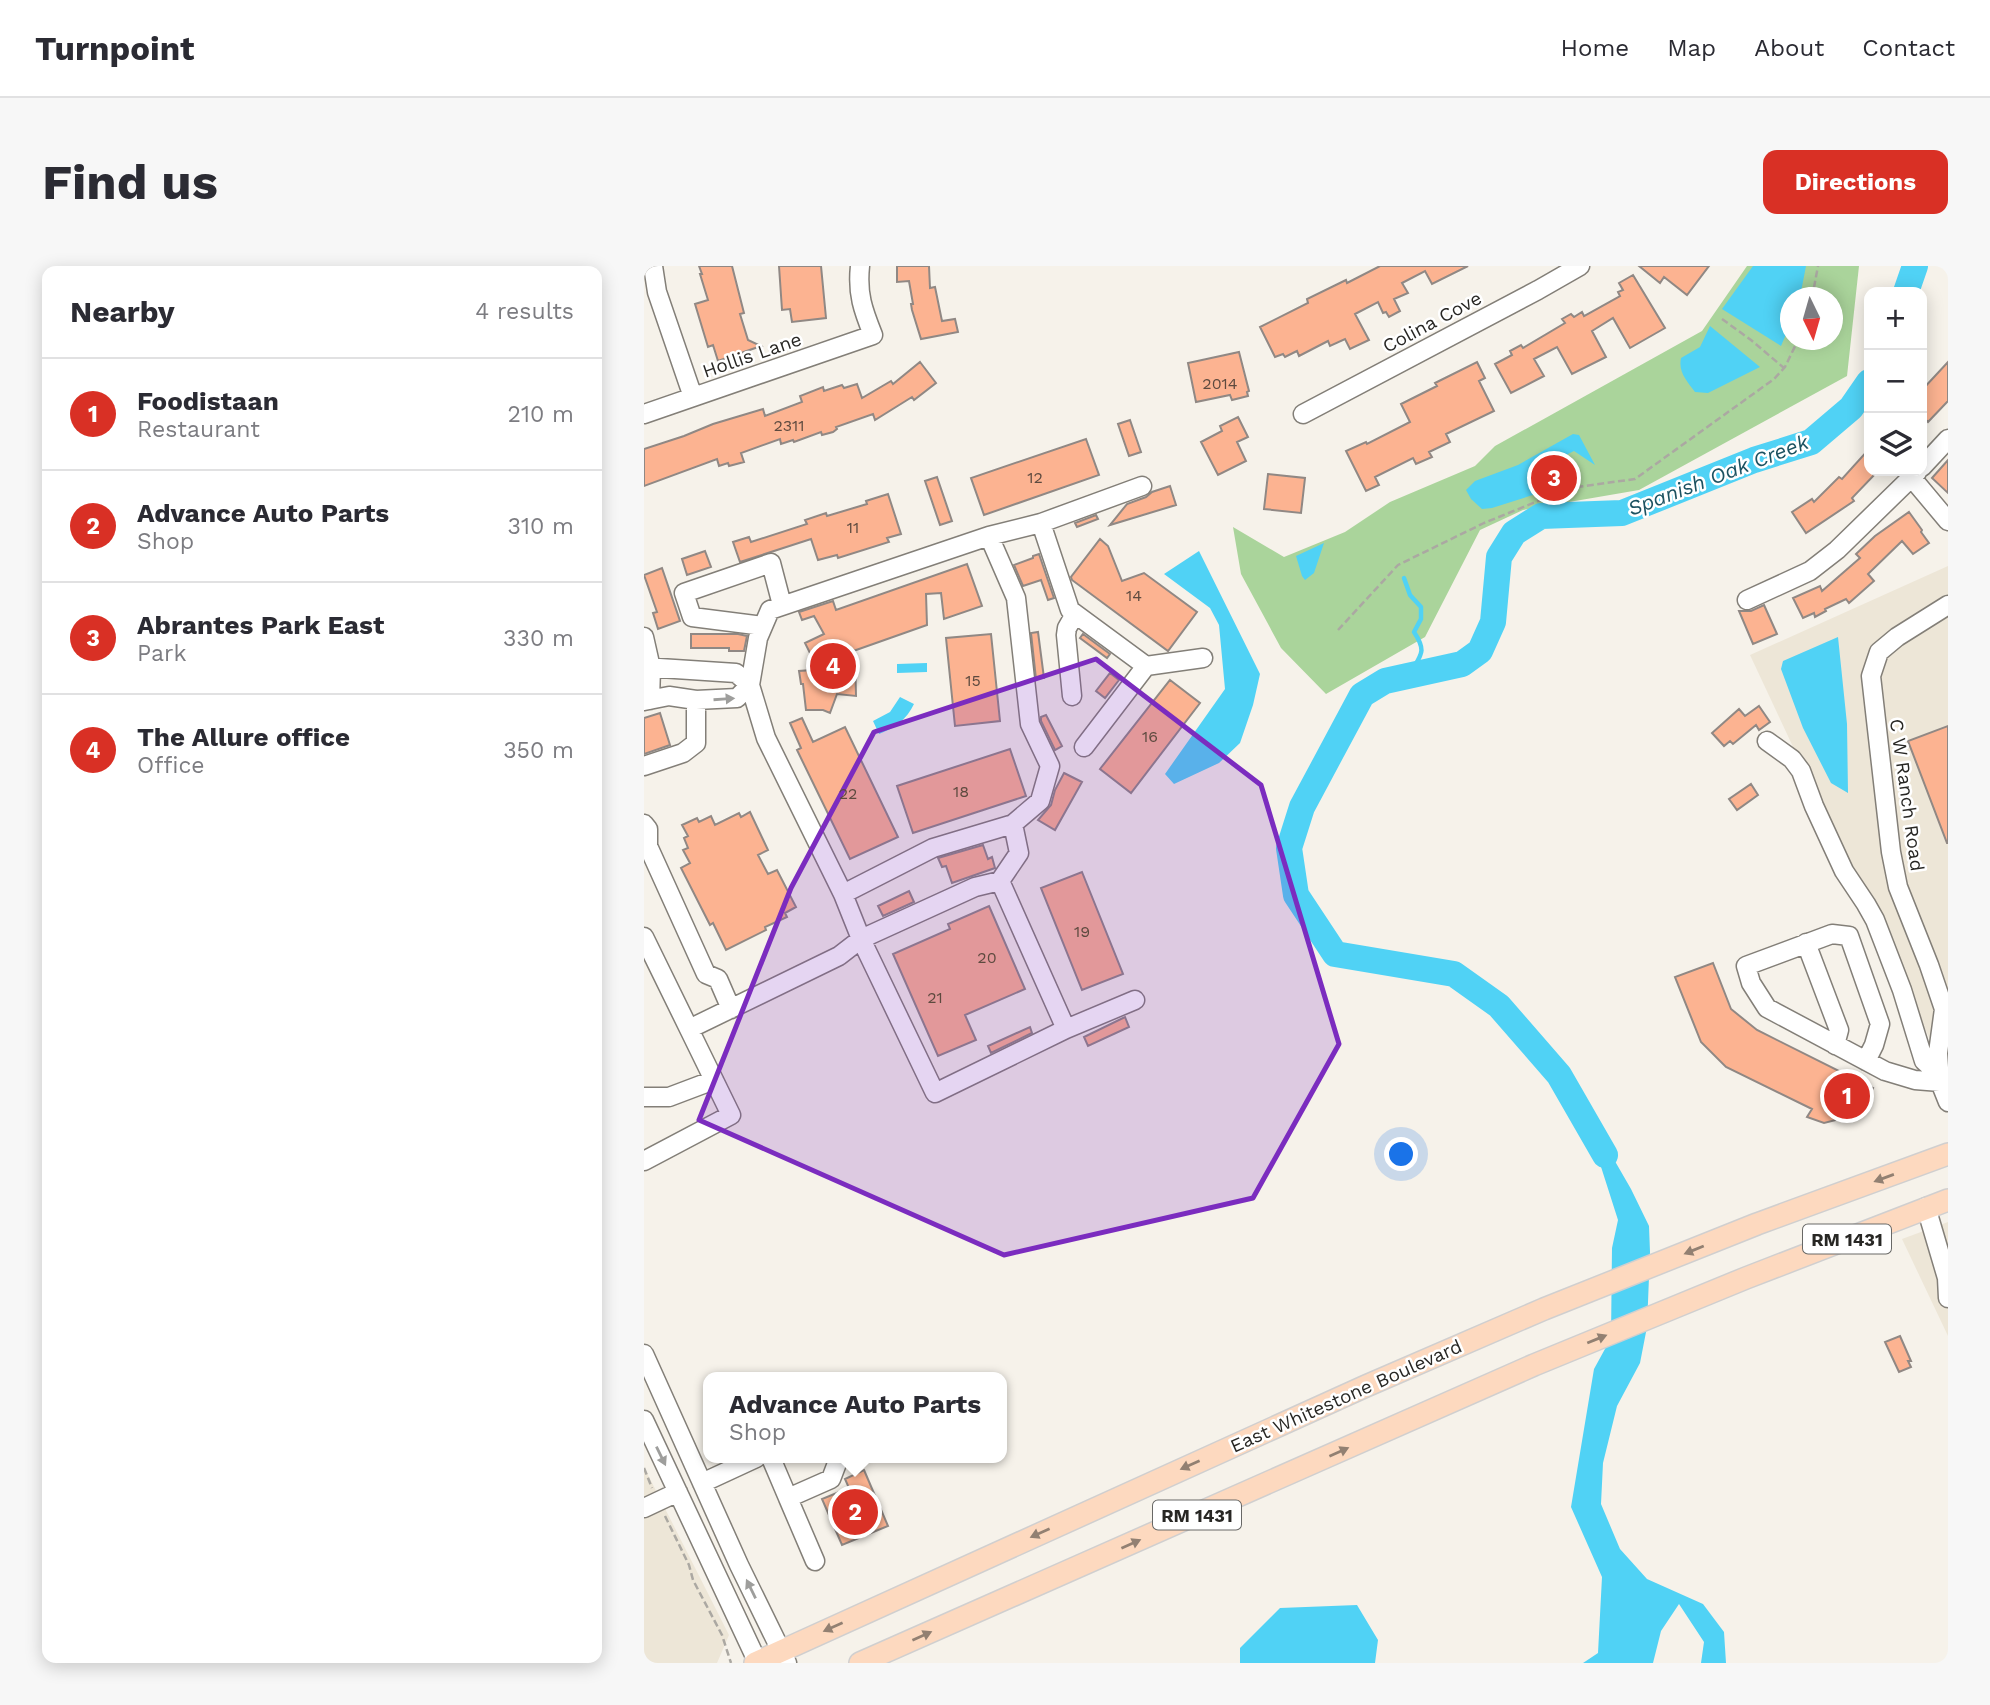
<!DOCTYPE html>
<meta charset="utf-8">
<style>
:root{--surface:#fff;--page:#f7f7f7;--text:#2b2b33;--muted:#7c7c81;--line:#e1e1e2;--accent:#d93025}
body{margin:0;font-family:"Work Sans",sans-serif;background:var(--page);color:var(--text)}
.controls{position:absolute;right:21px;top:21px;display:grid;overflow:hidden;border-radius:14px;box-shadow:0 4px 18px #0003}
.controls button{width:63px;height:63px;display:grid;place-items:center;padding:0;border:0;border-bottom:2px solid var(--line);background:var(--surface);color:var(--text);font:35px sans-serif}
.compass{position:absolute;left:1136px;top:21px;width:63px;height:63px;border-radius:50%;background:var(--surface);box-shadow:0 4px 18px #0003;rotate:175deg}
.you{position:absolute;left:758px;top:889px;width:24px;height:24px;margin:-18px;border:5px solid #fff;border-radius:50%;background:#1a73e8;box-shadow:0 0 0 10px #1a73e833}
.badge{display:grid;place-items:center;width:46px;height:46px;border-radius:50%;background:var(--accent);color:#fff;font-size:23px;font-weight:700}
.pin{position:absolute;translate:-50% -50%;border:4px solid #fff;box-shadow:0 2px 7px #0006}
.popup{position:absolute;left:59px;top:1106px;width:304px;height:91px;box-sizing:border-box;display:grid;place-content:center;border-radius:14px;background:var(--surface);filter:drop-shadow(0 2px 5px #0005);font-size:23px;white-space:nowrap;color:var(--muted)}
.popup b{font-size:26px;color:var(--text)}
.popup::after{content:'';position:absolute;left:50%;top:100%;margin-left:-14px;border:14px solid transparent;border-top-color:var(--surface)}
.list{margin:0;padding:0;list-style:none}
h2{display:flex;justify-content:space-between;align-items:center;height:91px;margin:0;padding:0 28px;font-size:30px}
h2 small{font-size:23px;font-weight:400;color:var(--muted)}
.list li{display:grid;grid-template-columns:46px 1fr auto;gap:21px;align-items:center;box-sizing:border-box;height:112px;padding:0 28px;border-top:2px solid var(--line)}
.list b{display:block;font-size:26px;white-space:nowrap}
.list p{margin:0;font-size:23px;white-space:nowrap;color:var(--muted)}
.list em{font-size:23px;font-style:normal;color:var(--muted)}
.icon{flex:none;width:38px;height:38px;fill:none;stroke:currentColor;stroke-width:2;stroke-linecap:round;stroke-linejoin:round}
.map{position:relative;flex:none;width:1304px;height:1397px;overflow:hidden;border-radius:14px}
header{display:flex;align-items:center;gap:42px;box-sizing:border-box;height:98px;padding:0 35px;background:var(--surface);border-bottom:2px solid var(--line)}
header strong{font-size:33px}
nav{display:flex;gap:38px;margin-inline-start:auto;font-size:24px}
.intro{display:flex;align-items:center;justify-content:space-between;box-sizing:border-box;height:168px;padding:0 42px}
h1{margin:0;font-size:49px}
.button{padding:18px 32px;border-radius:14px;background:var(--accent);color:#fff;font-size:24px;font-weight:700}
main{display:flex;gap:42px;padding:0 42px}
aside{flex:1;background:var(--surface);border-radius:14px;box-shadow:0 4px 18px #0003}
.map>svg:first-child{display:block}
.built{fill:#ede6d7}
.green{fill:#aad49b;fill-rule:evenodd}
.water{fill:#50d2f5}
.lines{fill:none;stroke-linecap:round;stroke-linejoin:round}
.stream{stroke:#50d2f5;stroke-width:4.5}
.river{stroke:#50d2f5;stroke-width:26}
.building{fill:#fcb391;stroke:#908884;stroke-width:2}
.minor-casing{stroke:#837f78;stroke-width:21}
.major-casing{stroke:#d0cfcf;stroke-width:24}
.path{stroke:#aba8a2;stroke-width:2.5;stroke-dasharray:7 3.5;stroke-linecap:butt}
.minor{stroke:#fff;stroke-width:18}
.major{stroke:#fdd9bf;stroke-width:21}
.oneway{fill:#9e9e9c}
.oneway2{fill:#928072}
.marked{fill:#7b2cbf;fill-opacity:0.2;stroke:#7b2cbf;stroke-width:5;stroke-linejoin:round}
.labels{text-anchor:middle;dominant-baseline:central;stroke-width:5;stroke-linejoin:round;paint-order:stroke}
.number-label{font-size:16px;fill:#5d4a3f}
.shield{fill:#fff;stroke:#686866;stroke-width:2}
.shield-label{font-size:18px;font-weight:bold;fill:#282724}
.street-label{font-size:19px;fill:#282724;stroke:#fff}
.water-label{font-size:21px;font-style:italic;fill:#1c5261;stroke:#fff}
</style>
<header>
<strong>Turnpoint</strong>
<nav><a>Home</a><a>Map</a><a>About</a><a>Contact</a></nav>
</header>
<div class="intro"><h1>Find us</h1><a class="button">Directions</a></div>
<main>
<aside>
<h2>Nearby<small>4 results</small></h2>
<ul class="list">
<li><span class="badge">1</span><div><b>Foodistaan</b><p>Restaurant</p></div><em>210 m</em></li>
<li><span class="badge">2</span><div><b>Advance Auto Parts</b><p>Shop</p></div><em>310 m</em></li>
<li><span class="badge">3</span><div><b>Abrantes Park East</b><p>Park</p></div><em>330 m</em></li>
<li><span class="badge">4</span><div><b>The Allure office</b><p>Office</p></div><em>350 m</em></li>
</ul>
</aside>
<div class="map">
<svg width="1304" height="1397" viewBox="0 0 1304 1397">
<rect width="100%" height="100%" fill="#f6f2ea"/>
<path class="built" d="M1304 300V812L1106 389Z
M1304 956V1070L1258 973Z
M0 1201 85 1369 73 1397H0Z"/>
<path class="green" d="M1103 0H1215L1203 110 995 224 879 244 836 264 781 371 682 428 637 382 597 308 589 261 640 291 701 266 746 236 831 200 851 180 1058 65ZM1146 32H1188V74H1146Z"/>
<path class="water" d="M1109 0H1162L1156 31 1146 32V59L1137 80 1078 43Z
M1066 60 1116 101 1064 127 1051 126C1043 115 1034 106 1037 92L1056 81Z
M929 168 935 169 951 199 930 185 924 188 895 227 848 242 838 243 827 233 822 224 831 215 874 199Z
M680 277 670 307 661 314 658 310 652 290Z
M555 285 616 408 609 439 596 477 575 497 530 518 521 508 581 423 575 359 566 342 520 308Z
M1194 371 1203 458 1204 527 1187 517 1159 462 1137 403 1139 395Z
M283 397V406L253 407V398Z
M256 431 270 438C263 453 251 462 235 468L229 455 246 446Z
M943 857 957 871 987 923 1005 960 1006 986 1003 1061 996 1097 973 1140 959 1197 957 1238 976 1283 1003 1313 1059 1338 1080 1366 1082 1397H1057L1060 1376 1035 1338 1017 1365 1009 1397H939L954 1387 958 1311 927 1241 950 1103 967 1072 968 982 974 954Z
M713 1339 734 1374 731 1397H596V1382L636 1342Z"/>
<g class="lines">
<path class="stream" d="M760 312 766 329 777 341V353L770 366C784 387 776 389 765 410"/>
<path class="river" d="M1262 26 1271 0
M961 889 915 809 855 740 810 708 691 688 652 629 645 582 658 541 718 429 741 415 818 398 836 385 849 356 855 291 870 267 897 250 978 247 1110 194 1167 176 1207 142 1225 116"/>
</g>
<path class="building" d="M55 0H88L100 47 96 48 104 74 117 80 74 95 69 79 64 81 51 38 64 34 56 8H58Z
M135 0H177L182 52 148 56 146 43 138 44Z
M253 0H285L286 22 291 21 298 55 311 53 314 66 277 73 268 44 267 38H269L265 15 253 16Z
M736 0H824L788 18 781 5 758 17 764 27 750 33 756 45 745 51 742 46 739 47 734 36 711 48 725 74 706 83 701 73 686 80 684 75 655 90 653 85 641 91 639 88 631 91 616 61 664 37 663 33 702 14 703 17Z
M995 0H1065L1043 29 1020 11 1016 17Z
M989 9 1021 62 986 82 969 52 948 65 962 91 928 108 913 81 890 93 900 110 867 127 851 98 868 89 866 85 877 79 879 82 921 57 918 53 927 48 930 51 938 46 940 50 976 30 974 26 979 24 975 17Z
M595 86 605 125 603 126 604 130 588 134 586 129 552 136 544 97Z
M276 96 292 117 270 134 268 131 231 154 229 148 192 161 193 163 189 166 178 169 177 166 150 176 149 174 137 178 136 173 97 187 100 196 85 200 84 197 75 200 73 193 0 220V183L40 170 69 158 119 143 121 150 158 136 156 130 179 121 180 125 198 119 200 122 213 118 218 132 247 115 249 118Z
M833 96 841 112 835 115 850 145 802 168 806 176 785 186 788 191 772 198 769 192 731 211 735 219 722 225 702 185 722 176 723 178 766 156 757 138 793 120 791 117Z
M1304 96V135L1284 156 1278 150V124Z
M594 151 604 171 593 176 602 195 574 209 557 176 578 165 576 160Z
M486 154 497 186 485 190 474 158Z
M442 173 455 209 340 249 327 212Z
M1225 183V205H1234L1208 232 1210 235 1162 267 1148 246 1168 233 1170 236 1195 211 1198 213Z
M1304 194V227L1288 212Z
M624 208 661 212 657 247 620 243Z
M293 211 308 255 296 259 281 215Z
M526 220 532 239 466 259 483 238 502 231 508 226Z
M244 228 257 268 243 272 245 276 194 292 193 289 174 294 167 273 96 296 89 276 105 271 107 276 163 258 161 254 182 247 183 250 223 238 222 235Z
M1265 246 1278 264 1277 266 1285 277 1269 288 1258 275 1224 308 1230 315 1205 337 1202 333 1181 343 1182 345 1171 351 1170 347 1159 352 1149 332 1176 320 1178 325 1216 292 1212 288 1231 270Z
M452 249 454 253 433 261 431 257Z
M456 273 464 280 478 315 500 307 553 346 524 385 428 314 427 311Z
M61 285 67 301 43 309 38 293Z
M395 288 410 332 404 334 397 314 379 320 370 299 389 292V290Z
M323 298 338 340 300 353 297 327 282 328 283 359 198 389H211L212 430 193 428 186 447 179 444H162L159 418H157L155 405 168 404 166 387 161 377 180 368 170 350 158 354 155 346 189 335 192 344Z
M18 302 36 355 14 363 9 347 13 346 0 309Z
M1120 339 1133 368 1109 378 1095 345H1107Z
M394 366 400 412 392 413 387 367Z
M47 368H94L103 370 100 385H85V382H47Z
M347 368 356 455 311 460 302 372Z
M439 368 466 388 463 392 436 372Z
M466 407 475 414 461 432 452 425Z
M526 414 556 437 487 527 456 503Z
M1115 440 1126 456 1115 464 1112 459 1089 478 1086 475 1080 480 1068 467 1095 443 1101 450Z
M16 447 26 479 0 488V452Z
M402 449 418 480 411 484 397 455V451Z
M158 452 169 476 201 461 254 571 206 593 153 484 157 482 146 457Z
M1304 460V577H1303L1264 475Z
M366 483 382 530 269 567 253 520Z
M420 507 438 516 411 564 394 554 407 539 411 524Z
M1107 518 1114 529 1093 544 1085 533Z
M106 546 124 584 114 589 124 608 133 604 152 641 141 647 143 651 121 661 122 664 82 684 69 657 66 659 37 602 46 597 39 584 44 582 40 572 44 570 38 559 53 552 55 556 67 550 71 559 95 547 97 551Z
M339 579 344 593 348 591 351 602 308 617 302 600 298 601 294 592Z
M438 606 479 708 438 724 397 622Z
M265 625 270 636 239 650 234 640Z
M345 640 381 723 321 749 332 774 294 790 249 688 306 663 304 658Z
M1069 697 1087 743 1113 764 1229 822 1216 848 1180 857 1163 851 1168 843 1082 801 1057 776 1031 711Z
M481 751 485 761 444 780 440 771Z
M386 761 388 767 347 787 344 780Z
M1256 1070 1267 1095H1264L1267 1101 1255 1106 1241 1076Z
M220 1204 244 1260 198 1279 178 1233 205 1222 201 1213Z"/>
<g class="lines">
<g class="minor-casing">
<path id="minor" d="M9 0 13 26 49 131
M0 148 229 69C219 44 213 28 216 0
M659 148 894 24 936 0
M1278 201 1304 173
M1268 212 1304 255
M397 257 426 344 502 400 440 481
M1103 334 1166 305 1193 284 1274 205
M1304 339 1253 371 1235 386 1227 410 1247 586 1254 621 1285 699 1300 743 1294 787 1296 816 1304 836
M119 360 48 351 40 327 127 297 138 339
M0 371 7 402 6 434
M502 400 559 392
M0 401 92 407 106 419 93 432 52 434 25 430 0 435
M428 430 422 369 423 362 431 348
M1123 475 1148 493 1157 505 1170 540 1200 605 1222 638 1231 654 1258 724 1280 795 1295 809
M0 500 39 487 52 477V434
M0 558 4 563V580L62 708 74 713 87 743
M356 615 422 763
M199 628 289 582 369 558 396 535 406 500 386 458 372 332 345 270
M0 671 45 763 195 690 217 673 331 621 356 615 375 587 369 558
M1162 677 1195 764 1191 779
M491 734 422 763 291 827 217 673 199 628 122 472 106 419 114 372 126 344 345 270 397 257 498 220
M1222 795 1230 779 1236 758 1205 670 1188 668 1102 700 1107 717 1123 742 1241 805 1271 814 1296 816
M0 831H25L70 814
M0 895 87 849 45 763
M1282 941 1303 1012 1304 1032
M0 1088 95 1299 143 1397
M0 1154 114 1397
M127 1192 144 1232 187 1213 195 1192
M58 1217 112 1192
M144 1232 171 1295
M0 1242 34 1226"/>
</g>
<g class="major-casing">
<path id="major" d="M111 1397 722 1120 900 1043 1113 958 1304 888
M216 1397 890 1099 1102 1012 1304 934"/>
</g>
<path class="path" d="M1168 32 1174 0
M1078 53 1107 74 1140 102
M694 364 754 299 840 257 926 222 991 213 1130 113 1141 101 1154 74
M0 1202 8 1222
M21 1250 45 1299 49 1314 78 1369 87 1397"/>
<use href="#minor" class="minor"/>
<use href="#major" class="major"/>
</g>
<defs><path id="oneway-solid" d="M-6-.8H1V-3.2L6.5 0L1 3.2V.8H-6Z" transform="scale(1.75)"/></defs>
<g class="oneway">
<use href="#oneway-solid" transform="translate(80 433) rotate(-4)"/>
<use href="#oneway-solid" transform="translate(17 1190) rotate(64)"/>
<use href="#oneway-solid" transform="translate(107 1323) rotate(-116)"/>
</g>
<g class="oneway2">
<use href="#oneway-solid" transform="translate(1240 912) rotate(160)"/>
<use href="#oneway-solid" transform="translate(1050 984) rotate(158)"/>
<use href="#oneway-solid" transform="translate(953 1073) rotate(-22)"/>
<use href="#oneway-solid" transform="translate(695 1186) rotate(-24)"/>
<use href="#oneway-solid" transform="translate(546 1199) rotate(156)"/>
<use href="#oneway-solid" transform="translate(396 1267) rotate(156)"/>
<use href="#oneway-solid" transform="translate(487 1278) rotate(-24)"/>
<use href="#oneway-solid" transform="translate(189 1361) rotate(156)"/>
<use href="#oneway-solid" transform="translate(278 1370) rotate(-24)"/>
</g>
<path class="marked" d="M452 393 617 519 695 778 609 932 360 989 55 854 147 622 230 466Z"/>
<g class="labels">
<g class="number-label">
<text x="576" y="117">2014</text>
<text x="145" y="159">2311</text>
<text x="391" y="211">12</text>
<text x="209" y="261">11</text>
<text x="490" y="329">14</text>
<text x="329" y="414">15</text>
<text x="506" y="470">16</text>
<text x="317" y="525">18</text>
<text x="204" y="527">22</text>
<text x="438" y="665">19</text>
<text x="343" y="691">20</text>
<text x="291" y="731">21</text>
</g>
<g class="shield">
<rect x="1159" y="958.5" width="88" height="29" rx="5"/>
<rect x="509" y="1234.5" width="88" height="29" rx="5"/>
</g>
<g class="shield-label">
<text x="1203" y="973">RM 1431</text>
<text x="553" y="1249">RM 1431</text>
</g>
<g class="street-label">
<text transform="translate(788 56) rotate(-28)">Colina Cove</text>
<text transform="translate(108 89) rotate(-19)">Hollis Lane</text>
<text transform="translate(1263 529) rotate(82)">C W Ranch Road</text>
<text transform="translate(702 1130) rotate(-24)">East Whitestone Boulevard</text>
</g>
<g class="water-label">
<text transform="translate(1074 209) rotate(-21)">Spanish Oak Creek</text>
</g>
</g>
</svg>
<div class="controls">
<button>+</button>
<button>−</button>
<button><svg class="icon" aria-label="layers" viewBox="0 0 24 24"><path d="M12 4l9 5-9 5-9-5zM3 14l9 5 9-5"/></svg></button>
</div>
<svg class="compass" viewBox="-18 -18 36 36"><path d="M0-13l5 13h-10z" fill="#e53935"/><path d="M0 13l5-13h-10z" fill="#7c7c81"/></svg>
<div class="you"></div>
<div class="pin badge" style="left:1203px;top:830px">1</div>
<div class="pin badge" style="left:211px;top:1246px">2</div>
<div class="popup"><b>Advance Auto Parts</b>Shop</div>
<div class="pin badge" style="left:910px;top:212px">3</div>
<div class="pin badge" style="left:189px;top:400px">4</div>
</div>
</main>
